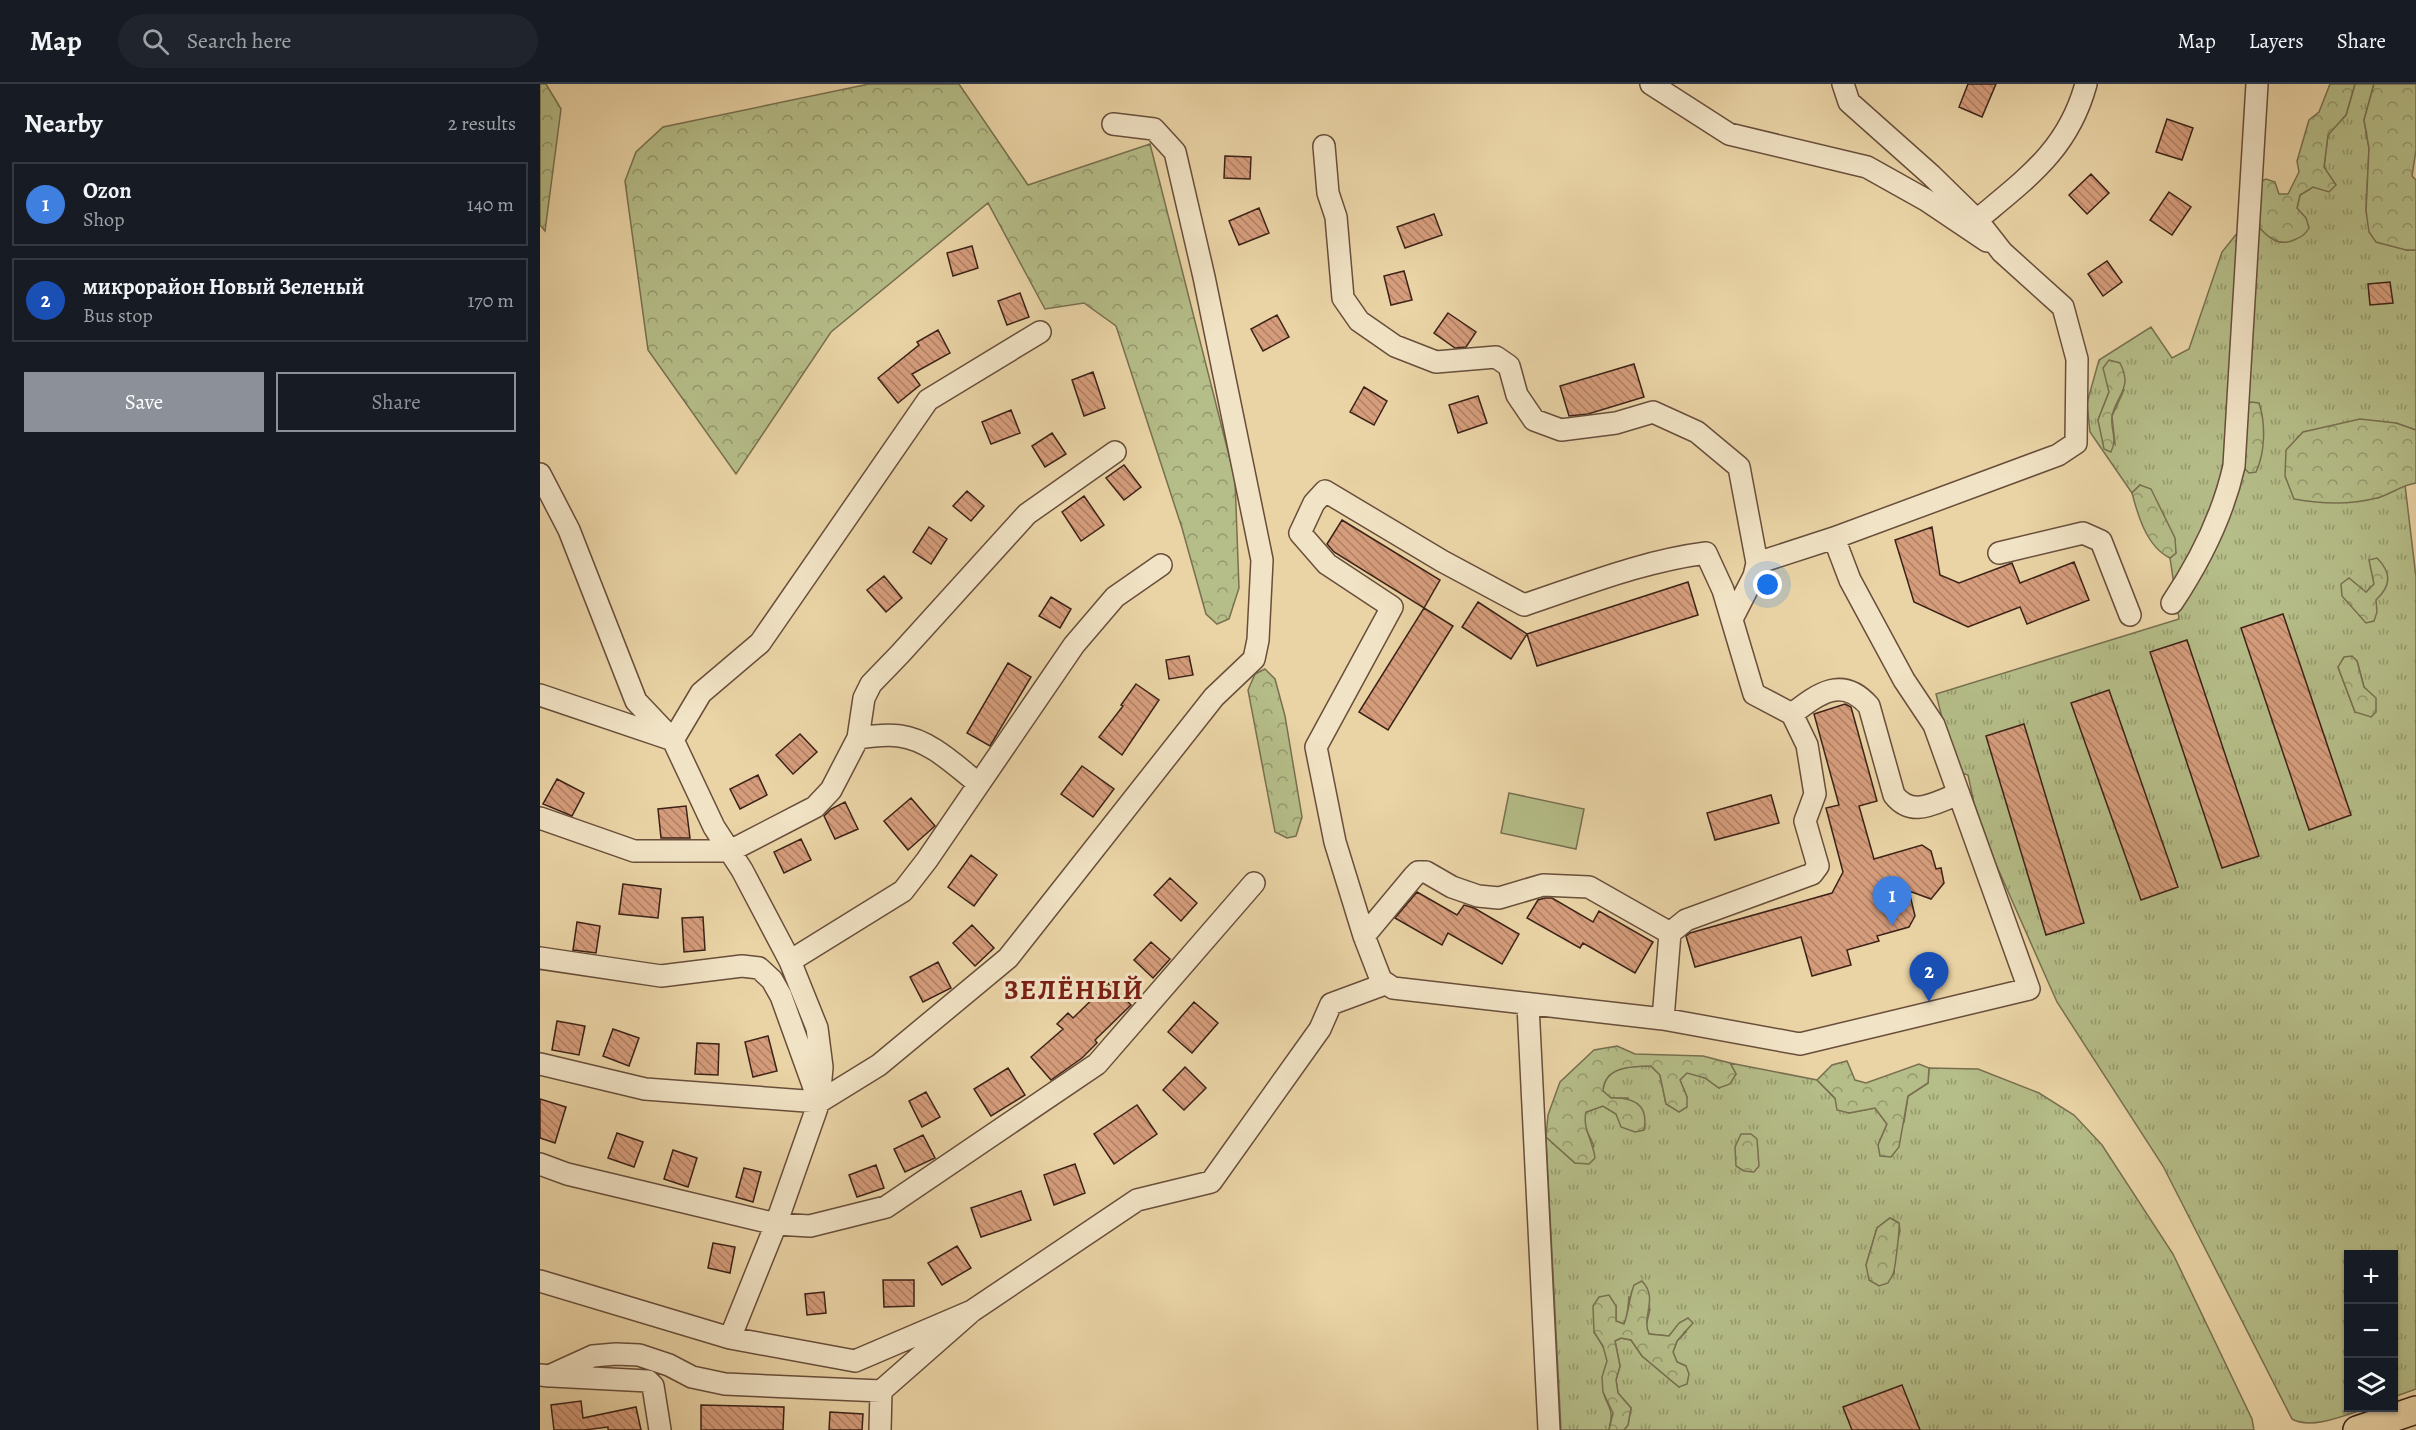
<!DOCTYPE html>
<meta charset="utf-8">
<style>
:root{--surface:#171b24;--page:#20242c;--text:#f1f3f6;--muted:#9ea1a6;--line:#363941;--accent:#8c9099}
body{margin:0;font-family:Alegreya,serif;background:var(--page);color:var(--text)}
.controls{position:absolute;right:18px;bottom:18px;display:grid;overflow:hidden;border-radius:0px;box-shadow:0 2px 4px #0004}
.controls button{width:54px;height:54px;display:grid;place-items:center;padding:0;border:0;border-bottom:2px solid var(--line);background:var(--surface);color:var(--text);font:30px sans-serif}
.you{position:absolute;left:1228px;top:501px;width:21px;height:21px;margin:-15px;border:4px solid #fff;border-radius:50%;background:#1a73e8;box-shadow:0 0 0 9px #1a73e833}
.badge{display:grid;place-items:center;width:39px;height:39px;border-radius:50%;background:var(--accent);color:#fff;font-size:20px;font-weight:700}
.pin{position:absolute;translate:-50% -50px;filter:drop-shadow(0 2px 3px #0008)}
.pin::after{content:'';position:absolute;top:32px;width:21px;height:18px;background:inherit;clip-path:polygon(0 0,100% 0,50% 100%)}
.list{margin:0;padding:0;list-style:none}
h2{display:flex;justify-content:space-between;align-items:center;height:78px;margin:0;padding:0 24px;font-size:26px}
h2 small{font-size:20px;font-weight:400;color:var(--muted)}
.list li{display:grid;grid-template-columns:39px 1fr auto;gap:18px;align-items:center;box-sizing:border-box;height:84px;margin:0 12px 12px;padding:0 12px;border:2px solid var(--line);border-radius:0px}
.list b{display:block;font-size:22px;white-space:nowrap}
.list p{margin:0;font-size:20px;white-space:nowrap;color:var(--muted)}
.list em{font-size:20px;font-style:normal;color:var(--muted)}
.actions{display:flex;gap:12px;padding:18px 24px}
.actions a{flex:1;padding:14px 0;border:2px solid var(--accent);border-radius:0px;text-align:center;font-size:21px;color:var(--accent)}
.actions .main{background:var(--accent);color:#fff}
.icon{flex:none;width:33px;height:33px;fill:none;stroke:currentColor;stroke-width:2;stroke-linecap:round;stroke-linejoin:round}
.map{position:relative;flex:none;width:1876px;height:1346px;overflow:hidden}
header{display:flex;align-items:center;gap:36px;box-sizing:border-box;height:84px;padding:0 30px;background:var(--surface);border-bottom:2px solid var(--line)}
header strong{font-size:28px}
nav{display:flex;gap:33px;margin-inline-start:auto;font-size:21px}
.search{width:420px;height:54px;background:var(--page);display:flex;align-items:center;gap:15px;box-sizing:border-box;padding:0 21px;border-radius:33px;color:var(--muted);font-size:22px}
main{display:flex}
aside{flex:1;background:var(--surface)}
.map>svg:first-child{display:block}
.grass{fill:url(#grass-tufts);stroke:#787050;stroke-width:1.5;fill-rule:evenodd}
.forest{fill:url(#forest-crowns);stroke:#787050;stroke-width:1.5}
.garden{fill:#b5bd88;stroke:#787050;stroke-width:1.5}
.building{fill:url(#building-back-hatch);stroke:#3c2217;stroke-width:1.5}
.lines{fill:none;stroke-linecap:round;stroke-linejoin:round}
.minor-casing{stroke:#684e3b;stroke-width:24}
.major-casing{stroke:#3c2217;stroke-width:30}
.minor{stroke:#f1e3c5;stroke-width:21}
.major{stroke:#ead4a6;stroke-width:27}
.labels{text-anchor:middle;dominant-baseline:central;stroke-width:6;stroke-linejoin:round;paint-order:stroke}
.district-label{font-size:27px;font-weight:bold;letter-spacing:1.5px;fill:#7a1f14;stroke:#f1e3c5}
</style>
<header>
<strong>Map</strong>
<div class="search"><svg class="icon" aria-label="search" viewBox="0 0 24 24"><circle cx="10" cy="10" r="6"/><path d="M15 15l6 6"/></svg>Search here</div>
<nav><a>Map</a><a>Layers</a><a>Share</a></nav>
</header>
<main>
<aside>
<h2>Nearby<small>2 results</small></h2>
<ul class="list">
<li><span class="badge" style="background:#3f7fe0">1</span><div><b>Ozon</b><p>Shop</p></div><em>140 m</em></li>
<li><span class="badge" style="background:#1a4fb4">2</span><div><b>микрорайон Новый Зеленый</b><p>Bus stop</p></div><em>170 m</em></li>
</ul>
<div class="actions"><a class="main">Save</a><a>Share</a></div>
</aside>
<div class="map">
<svg width="1876" height="1346" viewBox="0 0 1876 1346">
<defs>
<pattern id="grass-tufts" width="24" height="20" patternUnits="userSpaceOnUse" patternTransform="scale(1.5)"><rect width="24" height="20" fill="#b5bd88"/><path d="M3 7l-1-3M5 7V3M7 7l1-3M15 17l-1-3M17 17v-4M19 17l1-3" fill="none" stroke="#94996e"/></pattern>
<pattern id="forest-crowns" width="20" height="18" patternUnits="userSpaceOnUse" patternTransform="scale(1.5)"><rect width="20" height="18" fill="#b5bd88"/><path d="M2 6a3 3 0 1 1 6 0M12 15a3 3 0 1 1 6 0" fill="none" stroke="#94996e"/></pattern>
<pattern id="building-back-hatch" width="6" height="6" patternUnits="userSpaceOnUse" patternTransform="scale(1.5)"><rect width="6" height="6" fill="#d69d7c"/><path d="M-1 5l2 2M0 0l6 6M5-1l2 2" fill="none" stroke="#af8065"/></pattern>
</defs>
<rect width="100%" height="100%" fill="#ead4a6"/>
<filter id="stains"><feTurbulence type="fractalNoise" baseFrequency=".00333" numOctaves="4"/><feColorMatrix values="0 0 0 0 .2 0 0 0 0 .09 0 0 0 0 .02 0 0 0 .5 -.17"/></filter>
<radialGradient id="worn" r=".72"><stop offset=".6" stop-color="#630" stop-opacity="0"/><stop offset="1" stop-color="#630" stop-opacity=".3"/></radialGradient>
<path class="grass" d="M1815 0H1834L1824 36 1829 64 1826 127 1866 166H1876V346L1856 339 1838 414 1865 401 1876 493V1305L1854 1313V1170H1808V1324H1827C1806 1331 1771 1346 1752 1335L1623 1082 1517 918 1455 778 1434 719 1428 691 1419 688 1414 680 1396 610 1639 535 1630 474 1636 469 1600 401 1592 409 1550 348 1547 319 1559 276 1611 243 1632 274 1649 265 1682 168 1710 133 1757 124 1760 111 1773 103 1784 83 1788 50 1806 31ZM1584 306 1572 332 1575 360 1558 336 1569 308ZM1817 577 1824 603 1815 628 1798 583Z
M1190 979 1277 996 1309 1029 1335 1024 1347 1040 1338 1061 1364 1038 1368 1012 1388 999 1389 984 1438 985 1499 1009 1534 1031 1562 1061 1633 1170 1712 1335 1714 1346H1084L1088 1341 1091 1324 1078 1309 1076 1296 1080 1282 1075 1257 1081 1254 1091 1256 1102 1272 1139 1303 1146 1282 1137 1278 1133 1268 1137 1257 1146 1248 1147 1235 1140 1239 1129 1252 1109 1250 1106 1242 1110 1225 1089 1213 1087 1232 1084 1240 1076 1237V1222L1054 1248C1059 1256 1068 1268 1067 1278 1066 1288 1061 1295 1063 1306 1067 1326 1075 1321 1069 1346H1021L1006 1053 1035 1079 1054 1062 1043 1039 1046 1028 1063 1022 1076 1030 1088 1014H1071L1063 1007C1065 982 1090 982 1111 982L1120 991 1126 1020 1147 1013 1140 996 1147 988 1165 994 1179 1004 1196 990ZM1350 1134 1359 1139 1360 1147 1355 1166 1354 1190 1326 1181 1337 1144Z"/>
<path class="forest" d="M0 0H6L21 25 5 147 0 141Z
M329 0H419L488 101 610 60 695 395 699 504 689 535 677 540 666 530 642 444 576 242 544 219 505 225 448 119 291 248 196 390 108 266 85 97 96 68 123 43Z
M1790 0H1815L1806 31 1788 51 1784 83 1796 101 1789 108 1773 103 1760 111 1757 124 1766 134 1769 144C1765 151 1761 153 1754 156 1734 165 1722 146 1710 133L1717 99 1726 95 1735 98 1739 110H1748L1759 88 1757 77 1769 36 1779 28Z
M1834 0H1876V66L1872 92 1876 96V166H1866L1836 158 1829 148 1826 127 1829 64 1824 36Z
M1569 276 1580 279C1593 304 1577 310 1572 332 1570 345 1578 354 1571 368L1564 365 1558 336 1569 308 1563 284Z
M1711 318 1719 319C1726 340 1725 369 1716 388L1709 389 1702 382 1705 322Z
M1820 335 1856 339 1876 346V399C1862 401 1851 410 1837 414 1810 421 1781 420 1754 415L1745 392 1746 366 1763 348Z
M1600 401 1611 405 1635 454 1636 469 1630 474C1607 463 1598 432 1592 409Z
M1837 474C1852 489 1851 502 1836 516L1837 528 1834 537 1826 539 1802 512 1801 500 1809 494 1826 508 1834 500 1829 476Z
M1812 572 1817 577 1824 603 1836 614V628L1831 633 1815 628 1798 583 1804 573Z
M725 585 735 595 745 632 762 733 756 752 747 754 735 748 708 606 715 590Z
M1077 962 1095 970 1163 972 1190 979 1196 990 1190 1000 1179 1004 1165 994 1147 989 1140 996 1147 1013V1023L1139 1028 1126 1020 1120 991 1111 982C1091 982 1064 983 1063 1007L1071 1014C1093 1013 1109 1020 1104 1046L1095 1048 1081 1043 1076 1030 1063 1022 1046 1028C1042 1044 1053 1057 1055 1074L1049 1080 1035 1079 1006 1053 1008 1031 1020 998 1054 966Z
M1307 977 1315 996 1326 999 1379 980 1389 984 1388 999 1368 1012 1359 1063 1351 1073 1340 1072 1338 1061 1347 1040 1335 1024 1309 1029 1297 1026 1295 1014 1277 996 1292 981Z
M1201 1050H1211L1217 1055 1219 1082 1214 1088 1204 1087 1196 1082 1195 1063Z
M1350 1134 1359 1139C1360 1143 1355 1187 1353 1190 1352 1194 1349 1196 1348 1199L1339 1202 1329 1196 1326 1181 1337 1144Z
M1102 1197C1119 1215 1101 1232 1109 1250L1129 1252 1139 1239 1148 1234 1153 1239 1137 1257 1133 1268 1137 1278 1146 1282 1149 1290 1147 1300 1139 1303 1102 1272 1091 1256 1081 1254 1075 1257 1080 1282 1076 1296 1078 1309 1091 1324 1088 1341 1084 1346H1069L1073 1329 1063 1308 1062 1293 1067 1277 1063 1262 1054 1248 1053 1222 1059 1213 1069 1211 1076 1222V1237L1084 1240C1089 1227 1089 1214 1094 1201Z"/>
<path class="garden" d="M969 709 1044 725 1036 765 961 749Z"/>
<path class="building" d="M1428 0H1456L1442 33 1419 23Z
M1627 35 1653 44 1642 76 1616 68Z
M685 72 711 73 710 95 684 94Z
M1551 90 1569 109 1547 130 1529 111Z
M1629 108 1651 123 1632 151 1610 136Z
M719 124 729 149 699 161 689 137Z
M894 130 902 151 865 164 857 143Z
M432 162 438 184 413 192 407 169Z
M1567 177 1582 198 1563 212 1548 190Z
M864 187 872 216 851 221 844 192Z
M1850 198 1853 219 1830 221 1828 200Z
M480 209 489 233 467 241 458 217Z
M908 229 936 248 926 263 915 264 894 249Z
M737 231 749 253 723 267 711 245Z
M398 246 410 269 372 290 380 301 358 319 338 294 379 261 377 258Z
M1094 280 1104 313 1048 330 1029 332 1020 302Z
M553 288 565 324 544 332 532 296Z
M824 303 847 317 834 341 810 328Z
M938 312 947 339 918 349 909 321Z
M471 326 480 349 451 360 442 338Z
M512 349 526 370 505 383 492 362Z
M584 381 601 403 584 416 566 394Z
M427 407 444 422 431 437 413 422Z
M544 412 564 441 541 457 522 428Z
M802 436 900 496 884 524 794 468 787 460Z
M389 443 407 455 391 480 373 468Z
M1392 443 1400 491 1419 499 1472 479 1480 499 1534 478 1549 516 1487 540 1480 523 1428 543 1374 518 1355 456Z
M344 492 362 514 346 528 327 506Z
M1148 498 1158 531 997 582 987 550Z
M511 513 531 525 520 544 499 532Z
M938 518 987 550 971 575 922 543Z
M884 524 913 542 848 646 819 628Z
M1743 530 1811 731 1769 746 1701 544Z
M1647 556 1719 772 1682 784 1610 568Z
M649 572 653 591 629 595 626 576Z
M468 579 491 593 450 662 427 649Z
M596 600 619 616 582 671 559 653 583 622 581 621Z
M1569 606 1638 803 1601 816 1531 619Z
M1305 620 1311 623 1337 717 1319 722 1334 775 1382 761 1391 767 1396 785 1401 784 1404 799 1391 815 1369 807 1375 832 1369 843 1337 852 1339 857 1307 866 1311 881 1272 892 1261 853 1155 883 1146 852 1150 849 1292 809 1303 788 1286 724 1299 721 1274 630Z
M1484 640 1544 839 1506 851 1446 652Z
M260 650 277 668 253 690 236 671Z
M542 682 574 705 553 733 521 710Z
M218 691 227 711 200 725 190 705Z
M17 695 44 709 32 732 3 720Z
M1231 711 1239 739 1175 756 1167 729Z
M371 714 395 742 368 766 344 737Z
M305 718 318 745 295 755 284 732 291 725Z
M146 722 150 754H121L118 725Z
M261 755 271 776 244 789 234 768Z
M431 771 457 791 434 822 408 803Z
M630 794 657 819 641 837 614 811Z
M83 800 121 805 118 834 79 830Z
M877 808 917 831 924 821 934 824 979 850 962 880 908 849 902 861 855 834Z
M1005 814H1012L1053 838 1059 827 1113 858 1095 889 1043 859 1040 864 987 834 998 816Z
M163 833 165 866 144 868 142 834Z
M37 838 60 842 56 869 33 866Z
M432 841 454 864 435 882 413 859Z
M611 858 630 875 613 894 594 876Z
M398 878 411 904 383 918 370 893Z
M569 899 591 921 555 956 557 959 542 974 511 996 491 973 523 945 517 940 528 929 533 934Z
M654 918 678 939 652 969 628 948Z
M17 937 45 942 39 971 12 966Z
M73 945 99 954 89 982 63 972Z
M228 952 237 987 213 993 205 958Z
M157 959 179 960 178 991 155 990Z
M645 983 666 1004 644 1026 623 1006Z
M468 984 485 1011 451 1032 434 1005Z
M386 1008 400 1033 382 1043 369 1017Z
M0 1015 26 1023 15 1059 0 1054Z
M597 1021 617 1050 574 1080 554 1050Z
M77 1049 103 1058 94 1083 68 1074Z
M383 1051 395 1074 365 1088 354 1065Z
M133 1066 157 1074 148 1103 124 1095Z
M535 1080 545 1109 514 1121 504 1091Z
M336 1081 344 1104 317 1113 309 1091Z
M204 1084 221 1088 213 1118 196 1113Z
M481 1107 491 1136 441 1153 431 1124Z
M173 1159 195 1163 190 1189 168 1184Z
M417 1162 431 1184 402 1201 388 1179Z
M343 1196H374V1222L344 1223Z
M284 1208 286 1229 267 1231 265 1210Z
M1362 1301 1380 1346H1312L1303 1323Z
M41 1317 43 1334 96 1323 101 1346H68V1343L44 1346H14L11 1321Z
M161 1321 244 1323 243 1346H161Z
M290 1328 323 1330 322 1346H289Z"/>
<g class="lines">
<g class="minor-casing">
<path id="minor" d="M1111 0 1189 50 1327 83 1386 116 1447 157
M1303 0 1309 18 1391 91 1437 136
M784 62 788 109 796 133 803 214 819 237 855 262 896 278 956 273 969 282 977 311 994 336 1021 346 1076 339 1113 328 1157 348 1199 383 1217 479 1214 492 1192 535
M0 390 29 446 96 617 133 656 161 609 220 559 388 316 500 248
M1459 469 1543 449 1561 457 1590 531
M1217 479 1294 454 1518 371 1536 359 1537 275 1523 223 1462 168 1437 136C1487 94 1528 66 1546 0
M1632 519C1660 477 1683 431 1694 382L1717 0
M0 611 133 656 174 743 202 786 250 877 277 944 282 983 279 1018 236 1140 27 1090 0 1080
M1252 630C1278 610 1302 591 1329 622L1354 711C1373 735 1395 718 1419 710
M318 654C331 652 346 650 360 652 390 656 416 682 439 700
M0 734 94 767H190L275 723 291 706 318 654 324 614 331 600 360 570 487 430 575 368
M824 852 874 792 878 788H886L912 803 938 812 959 814 1003 801 1049 803 1130 849
M0 874 121 892 202 882 219 884 232 896 241 912 277 1012
M250 877 363 807 387 776 534 561 575 513 621 481
M988 921 1009 1346
M1123 935 1130 849 1146 836 1272 790 1278 782 1265 737 1275 710 1267 661 1252 630 1214 610 1183 506 1166 469C1103 477 1044 501 984 521L902 477 785 407 774 419 760 449 787 480 852 523 776 663 795 758 824 852 841 896 853 904 1123 935 1260 960 1489 905 1394 641 1364 596 1310 496 1294 454
M0 980 105 1005 279 1018 339 981 468 874 674 613 714 575 718 556 722 476 664 193 635 68 614 45 573 40
M0 1197 190 1254
M432 1227 315 1277 190 1254 236 1140 270 1142 346 1123 557 980 714 799
M0 1291 9 1292 53 1272 76 1270 99 1271 129 1281 152 1293 185 1300 341 1307
M12 1292 108 1297 113 1302 120 1346
M340 1346 341 1307 432 1227 597 1116 671 1098 780 945 791 920 845 900"/>
</g>
<g class="major-casing">
<path id="major" d="M1817 1346 1876 1326"/>
</g>
<use href="#minor" class="minor"/>
<use href="#major" class="major"/>
</g>
<g class="labels">
<g class="district-label">
<text x="534" y="906">ЗЕЛЁНЫЙ</text>
</g>
</g>
<rect width="100%" height="100%" filter="url(#stains)"/>
<rect width="100%" height="100%" fill="url(#worn)"/>
</svg>
<div class="controls">
<button>+</button>
<button>−</button>
<button><svg class="icon" aria-label="layers" viewBox="0 0 24 24"><path d="M12 4l9 5-9 5-9-5zM3 14l9 5 9-5"/></svg></button>
</div>
<div class="you"></div>
<div class="pin badge" style="left:1352px;top:842px;background:#3f7fe0">1</div>
<div class="pin badge" style="left:1389px;top:918px;background:#1a4fb4">2</div>
</div>
</main>
